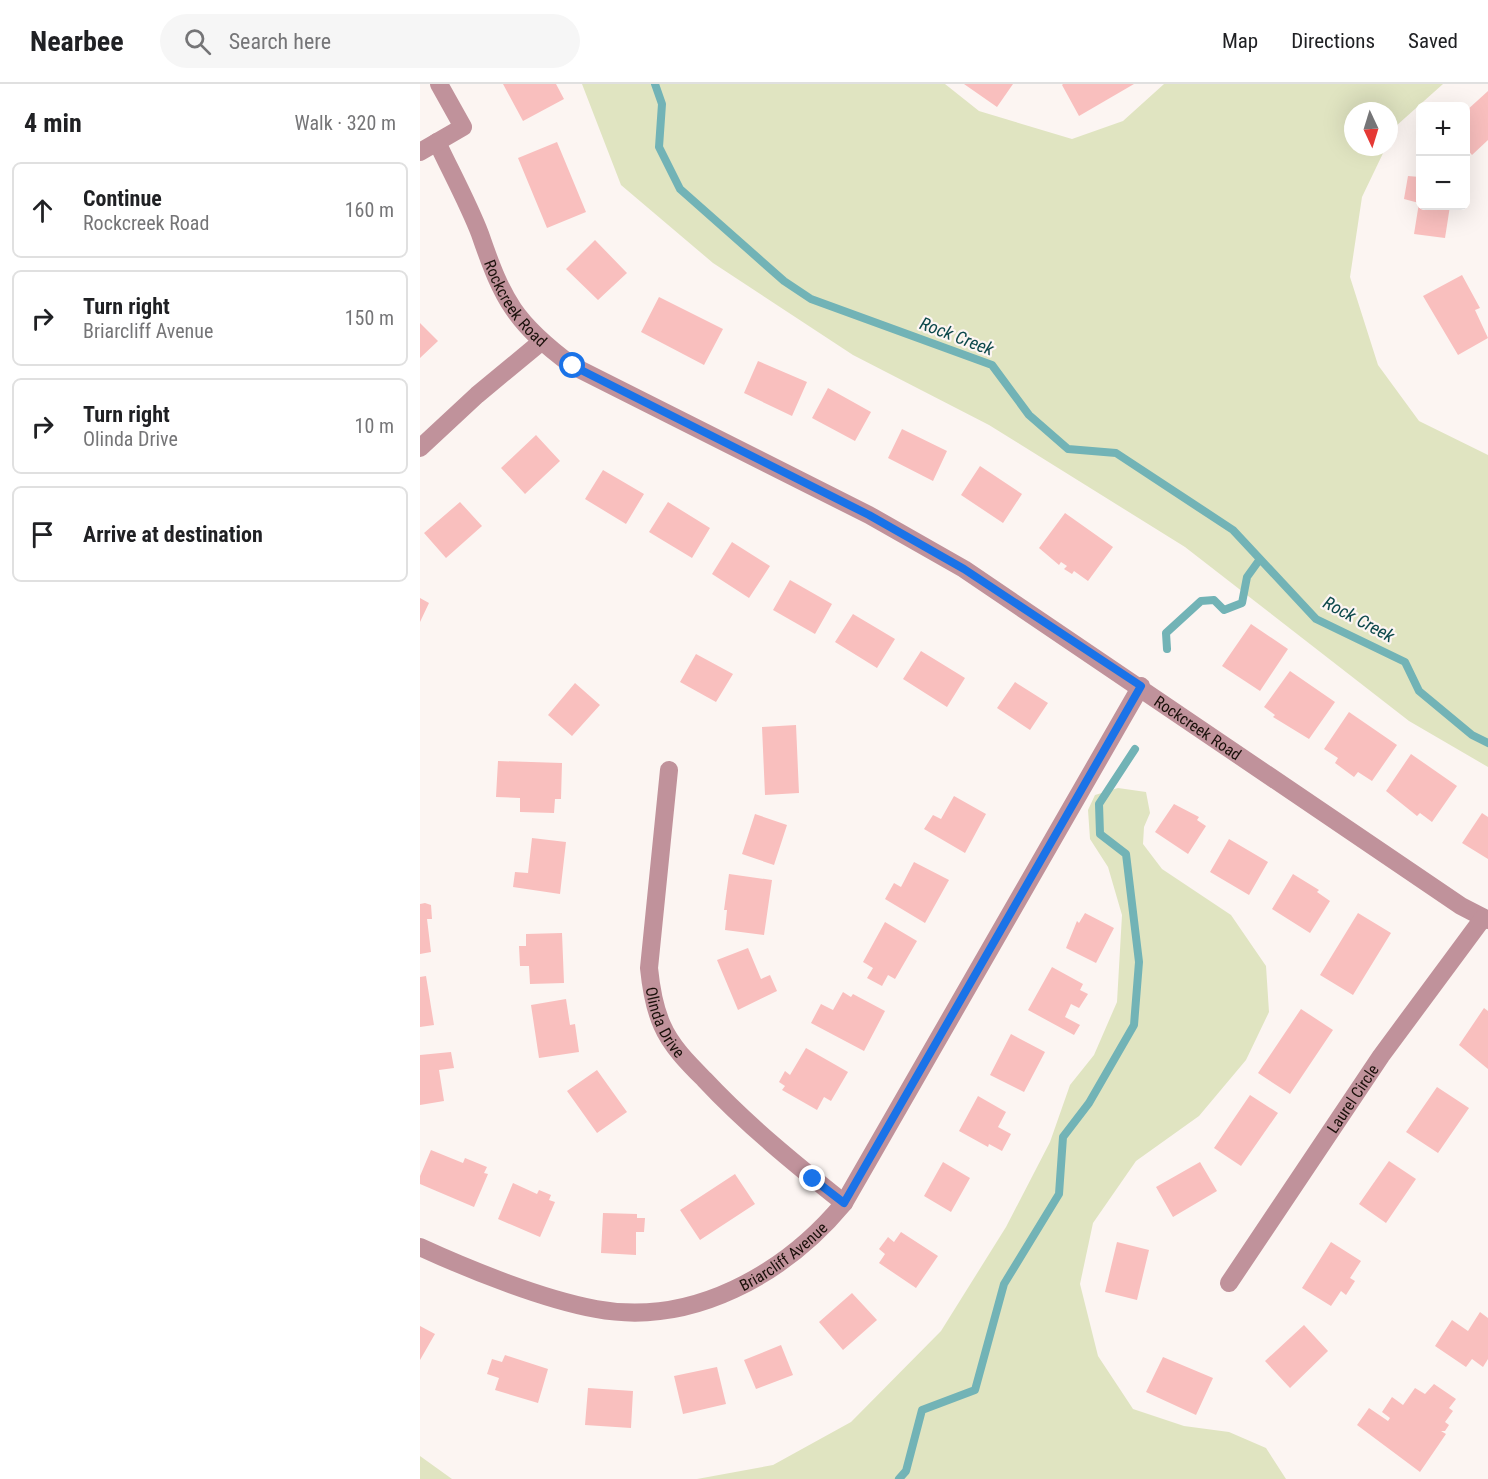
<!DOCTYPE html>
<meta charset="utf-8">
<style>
:root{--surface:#fff;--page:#f6f6f6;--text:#202124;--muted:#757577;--line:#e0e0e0}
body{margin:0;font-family:"Roboto Condensed",sans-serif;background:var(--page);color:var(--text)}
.controls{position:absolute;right:18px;top:18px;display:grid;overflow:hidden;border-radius:9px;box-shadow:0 6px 24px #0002}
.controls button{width:54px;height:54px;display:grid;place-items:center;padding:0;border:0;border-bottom:2px solid var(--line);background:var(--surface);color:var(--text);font:30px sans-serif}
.compass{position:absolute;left:924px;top:18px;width:54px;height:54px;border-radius:50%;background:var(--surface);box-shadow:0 6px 24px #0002;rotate:176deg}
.stop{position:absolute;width:18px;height:18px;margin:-14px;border:4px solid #1a73e8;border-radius:50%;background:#fff}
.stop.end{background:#1a73e8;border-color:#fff;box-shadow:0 2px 6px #0008}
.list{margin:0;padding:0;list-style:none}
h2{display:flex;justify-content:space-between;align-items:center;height:78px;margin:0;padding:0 24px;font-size:26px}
h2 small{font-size:20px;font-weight:400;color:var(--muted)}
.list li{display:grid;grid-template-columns:39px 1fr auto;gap:18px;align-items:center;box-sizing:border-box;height:96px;margin:0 12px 12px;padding:0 12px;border:2px solid var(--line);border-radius:9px}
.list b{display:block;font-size:22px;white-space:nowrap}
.list p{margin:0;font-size:20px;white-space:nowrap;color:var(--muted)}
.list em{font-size:20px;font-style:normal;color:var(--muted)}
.icon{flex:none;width:33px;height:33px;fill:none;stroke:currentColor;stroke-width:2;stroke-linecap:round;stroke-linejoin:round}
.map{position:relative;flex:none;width:1068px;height:1395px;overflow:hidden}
header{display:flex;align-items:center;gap:36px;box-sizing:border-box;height:84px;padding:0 30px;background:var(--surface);border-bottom:2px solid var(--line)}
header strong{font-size:28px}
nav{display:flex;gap:33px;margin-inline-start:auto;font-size:21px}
.search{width:420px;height:54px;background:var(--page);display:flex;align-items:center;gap:15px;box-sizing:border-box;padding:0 21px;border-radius:33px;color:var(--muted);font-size:22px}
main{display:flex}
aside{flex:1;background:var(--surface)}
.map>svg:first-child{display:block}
.green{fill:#e0e4c1}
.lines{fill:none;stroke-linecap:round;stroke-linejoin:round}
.stream{stroke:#72b3b6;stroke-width:8}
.building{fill:#f9bfbe}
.minor{stroke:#c0929b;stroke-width:18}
.route{stroke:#1a73e8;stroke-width:8}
.labels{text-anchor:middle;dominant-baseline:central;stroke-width:4.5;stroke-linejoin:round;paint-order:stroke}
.street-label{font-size:16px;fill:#1a100a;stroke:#fcf5f2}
.water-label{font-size:18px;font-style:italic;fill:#0c484b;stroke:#fcf5f2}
</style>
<header>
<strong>Nearbee</strong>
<div class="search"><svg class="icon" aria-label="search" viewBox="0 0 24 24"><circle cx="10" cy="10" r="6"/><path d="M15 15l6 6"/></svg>Search here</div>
<nav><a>Map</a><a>Directions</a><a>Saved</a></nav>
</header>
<main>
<aside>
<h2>4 min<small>Walk · 320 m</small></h2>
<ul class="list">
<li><svg class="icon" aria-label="ahead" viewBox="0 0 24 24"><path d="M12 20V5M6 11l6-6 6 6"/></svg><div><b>Continue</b><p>Rockcreek Road</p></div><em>160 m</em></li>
<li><svg class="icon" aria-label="right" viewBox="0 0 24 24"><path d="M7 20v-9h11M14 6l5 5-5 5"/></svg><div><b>Turn right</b><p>Briarcliff Avenue</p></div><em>150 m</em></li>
<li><svg class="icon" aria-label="right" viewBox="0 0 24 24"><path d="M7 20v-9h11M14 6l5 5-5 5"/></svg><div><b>Turn right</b><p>Olinda Drive</p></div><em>10 m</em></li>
<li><svg class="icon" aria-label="arrive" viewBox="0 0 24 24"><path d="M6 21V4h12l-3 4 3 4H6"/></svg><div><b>Arrive at destination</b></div></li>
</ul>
</aside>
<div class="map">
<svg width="1068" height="1395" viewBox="0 0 1068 1395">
<rect width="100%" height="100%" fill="#fcf5f2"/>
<path class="green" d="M162 0H525L559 27 652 55 703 37 744 0H1023L976 42 969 57V27H933V63H966L942 113 930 193 958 281 999 337 1068 371V683L989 637 765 463 569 341 433 271 293 179 201 101Z
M698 704 726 708 730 729 724 743 723 760 742 785 811 831 846 882 849 928 826 976 779 1032 716 1077 673 1139 660 1200 678 1272 713 1325 764 1342 809 1348 846 1364 866 1395H277L353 1381 431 1338 521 1247 586 1143 630 1058 650 1001 674 971 697 918 702 831 688 783 670 755 668 726 675 711Z
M0 1372 32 1395H0Z"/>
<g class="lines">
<path class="stream" d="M235 0 242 20 239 63 260 105 364 197 391 215 572 281 609 331 648 365 696 369 813 446 896 535 985 578 999 607 1052 651 1068 659
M747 565 746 549 781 517 794 516 804 526 822 519 827 493 840 475
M479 1395 486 1387 502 1326 555 1306 584 1200 639 1110 643 1053 669 1019 714 941 719 878 706 770 680 750 679 720 715 665"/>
</g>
<path class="building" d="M83 0H136L144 15 103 37Z
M544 0H593L577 23Z
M714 0 659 32 642 1 643 0Z
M1068 7V56L1052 71 1046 64V27Z
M137 58 166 128 127 144 98 74Z
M988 92 1000 93V122H1030L1025 154 994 150 999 119 984 115Z
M175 156 207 189 178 216 146 185Z
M1042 191 1060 224 1055 226 1068 254 1038 271 1003 212Z
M239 213 303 245 284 281 221 248Z
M0 239 18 257 0 274Z
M338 277 387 298 372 332 324 309Z
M408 304 451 328 435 357 392 334Z
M482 345 527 367 513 397 468 374Z
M116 351 140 377 105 410 81 384Z
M560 382 602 410 583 439 541 411Z
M183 386 224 410 206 440 165 415Z
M40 418 62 442 26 474 4 449Z
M248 418 290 444 272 474 229 448Z
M645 429 693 463 668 497 654 487 652 490 644 485 647 482 641 478 639 481 619 464Z
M312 458 350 482 329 514 292 490Z
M370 496 412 520 395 550 353 526Z
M0 514 9 519 0 538Z
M433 530 475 555 457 584 415 558Z
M831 540 868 565 840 607 802 582Z
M501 567 545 594 527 623 483 595Z
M276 570 313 590 296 618 260 598Z
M870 587 915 618 889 655 853 633 855 631 844 623Z
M595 598 628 619 610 646 577 624Z
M155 599 180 621 152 652 128 631Z
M929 628 977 661 952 697 938 688 934 693 915 679 918 674 904 665Z
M376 641 379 709 345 711 342 643Z
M991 670 1037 702 1012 738 1000 729 997 732 966 707Z
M78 677 142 679 141 715H135L134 729 100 728V714L76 713Z
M534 712 566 730 545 769 504 745 513 731 521 735Z
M754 720 779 733 777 736 786 742 768 770 735 748Z
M1062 729 1068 733V775L1042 759Z
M335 730 367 741 354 781 322 770Z
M112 754 146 758 140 810 93 803 95 788 108 789Z
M809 755 848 778 829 811 790 788Z
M494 778 529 796 505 839 465 815 474 799 481 803Z
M309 790 352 796 344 851 305 846 307 826H304Z
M873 790 899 806 897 808 910 817 890 849 852 825Z
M5 819 11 821 12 835H7L11 868 0 870V820Z
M665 829 694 844 676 879 646 864 657 837 659 839Z
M938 829 971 849 933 911 900 891Z
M465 838 497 857 475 895 468 891 462 902 447 894 453 884 443 878Z
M142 849 144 899 110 900 109 882H100L99 862H106V850Z
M328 864 341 895 350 891 357 907 318 926 297 876Z
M632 883 663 900 660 906 668 910 659 924 651 920 645 933 660 941 654 951 608 926Z
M6 892 14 941 0 943V893Z
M423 908 431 913 433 910 465 927 444 967 391 939 401 920 413 926Z
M146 915 150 941 155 940 159 968 119 974 111 921Z
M1064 924 1068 927V985L1039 961Z
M881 925 913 946 870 1010 838 989Z
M591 950 625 968 604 1008 570 991Z
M386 964 428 988 411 1017 404 1013 397 1026 362 1006 365 1002 359 998 365 987 370 991Z
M31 968 34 984 19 986 24 1017 0 1021V971Z
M177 986 207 1028 177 1049 147 1007Z
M1017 1003 1049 1024 1018 1069 986 1048Z
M830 1011 858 1029 821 1082 794 1064Z
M558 1012 586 1028 578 1043 591 1050 582 1067 569 1060 568 1063 539 1047Z
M11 1066 43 1079 45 1074 67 1083 64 1089 68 1090 54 1123 0 1100V1092Z
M969 1077 996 1095 966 1139 939 1120Z
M523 1078 550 1094 531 1128 504 1112Z
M780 1078 797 1107 753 1133 736 1103Z
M315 1090 335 1120 280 1156 260 1126Z
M93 1099 117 1110 119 1106 131 1111 129 1116 135 1118 120 1153 78 1135Z
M183 1129 217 1130V1134H225L224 1148H216V1171L181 1169Z
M481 1148 518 1172 496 1204 459 1179 465 1170 459 1165 468 1153 474 1158Z
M697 1158 729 1166 717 1216 685 1208Z
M911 1158 941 1177 930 1194 935 1197 926 1211 921 1207 911 1222 882 1204Z
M432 1209 457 1236 423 1266 399 1238Z
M1060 1228 1068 1234V1275L1063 1283 1052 1275 1046 1283 1015 1262 1032 1236 1048 1247Z
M884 1241 908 1267 870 1304 845 1277Z
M0 1242 15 1250 0 1276Z
M361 1261 373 1291 336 1305 324 1276Z
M85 1271 128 1285 118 1319 75 1306 79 1294 67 1290 72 1275 82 1278Z
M743 1273 793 1294 776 1331 726 1308Z
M297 1283 306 1320 263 1330 254 1292Z
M1014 1300 1036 1315 1029 1324 1033 1327 1025 1338 1029 1341 1025 1347H1021L1026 1350 1000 1388 937 1341 949 1324 968 1337 970 1334 962 1328 972 1313 983 1321 995 1304 1005 1310Z
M168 1304 213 1307 211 1344 165 1341Z"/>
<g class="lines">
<g class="minor">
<path id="s1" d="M17 58C31 88 48 119 60 150 83 217 95 239 153 282L449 431 544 485 1041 822 1068 836"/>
<path d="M0 68 43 43 19 0"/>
<path d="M0 364 57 311 121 258"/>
<path id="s2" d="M249 686 229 884C231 904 234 923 242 941 251 962 268 979 284 995 327 1041 375 1080 424 1119"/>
<path id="s3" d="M0 1163C50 1186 122 1215 176 1225 272 1243 365 1190 424 1119L721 602"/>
<path id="s4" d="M809 1199 961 972 1063 834"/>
</g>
</g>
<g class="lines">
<path class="route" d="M153 282 449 431 544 485 721 602 424 1119 393 1095"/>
</g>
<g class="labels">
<g class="street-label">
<text stroke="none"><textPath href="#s1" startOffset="180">Rockcreek Road</textPath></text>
<text stroke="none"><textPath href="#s1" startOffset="990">Rockcreek Road</textPath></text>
<text stroke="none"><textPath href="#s2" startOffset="256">Olinda Drive</textPath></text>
<text stroke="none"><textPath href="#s4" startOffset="222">Laurel Circle</textPath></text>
<text stroke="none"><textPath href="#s3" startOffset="388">Briarcliff Avenue</textPath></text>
</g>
<g class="water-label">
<text transform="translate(537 252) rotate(21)">Rock Creek</text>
<text transform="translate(939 535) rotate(28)">Rock Creek</text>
</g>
</g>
</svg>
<div class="controls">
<button>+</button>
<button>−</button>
</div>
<svg class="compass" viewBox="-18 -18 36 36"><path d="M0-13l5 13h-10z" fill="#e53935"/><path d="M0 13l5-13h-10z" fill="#757577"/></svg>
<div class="stop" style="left:153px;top:282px"></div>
<div class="stop end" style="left:393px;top:1095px"></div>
</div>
</main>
